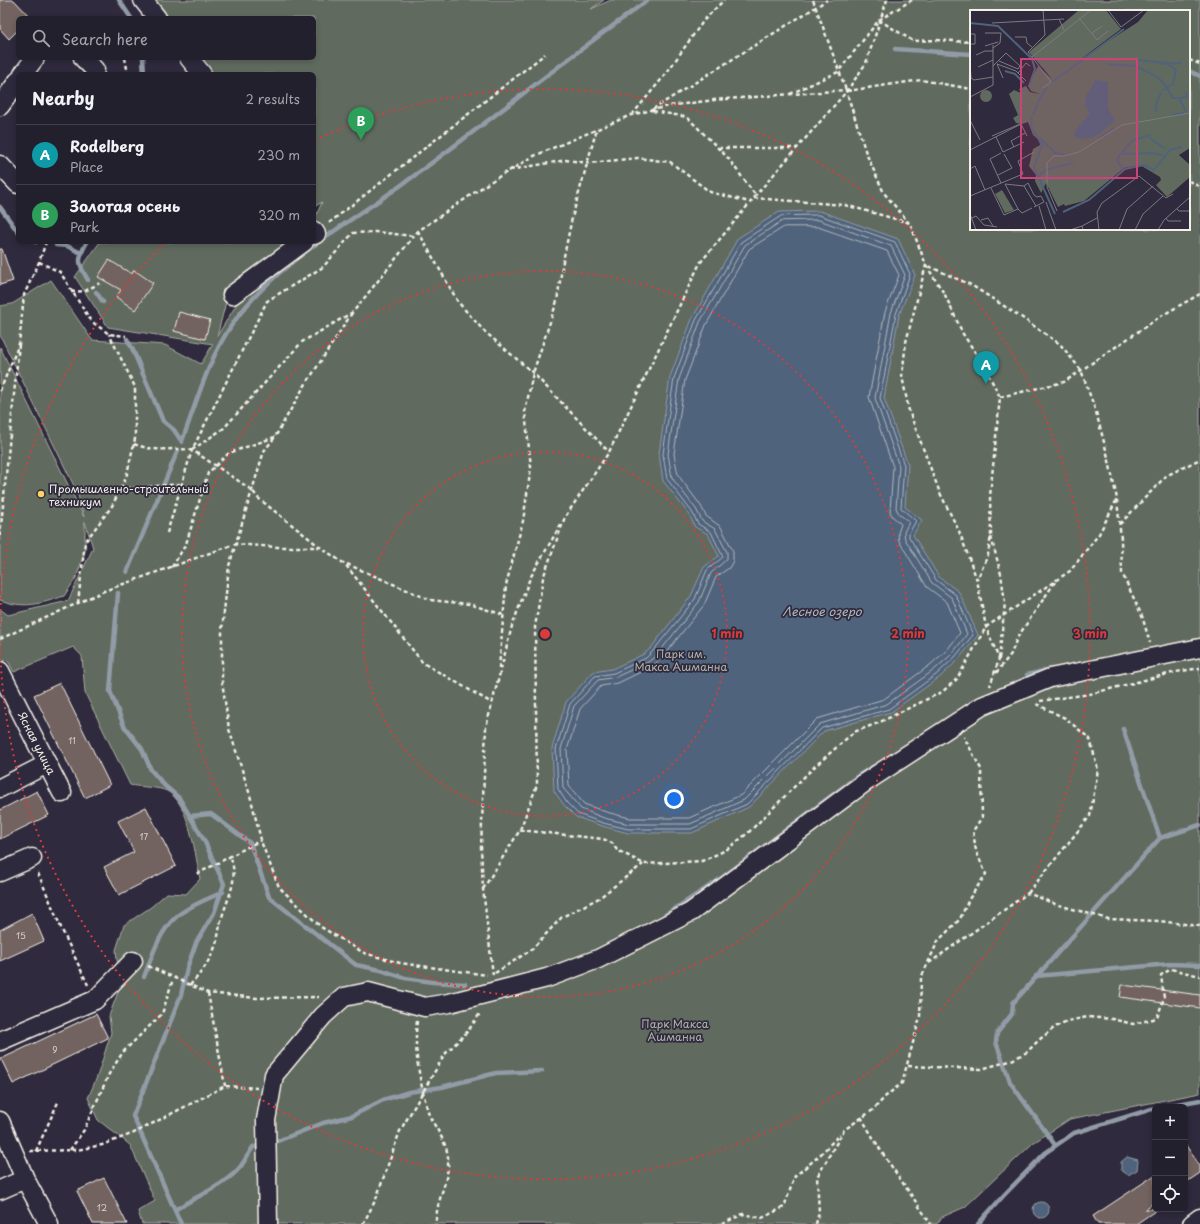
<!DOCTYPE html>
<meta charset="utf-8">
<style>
:root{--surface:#23202e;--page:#2b2836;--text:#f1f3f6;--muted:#a3a3aa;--line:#403e4a;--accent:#ffd166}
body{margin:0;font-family:"Playpen Sans",sans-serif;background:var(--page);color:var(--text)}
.controls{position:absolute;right:12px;bottom:12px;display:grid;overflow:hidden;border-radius:6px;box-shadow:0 2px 6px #0003}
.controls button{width:36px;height:36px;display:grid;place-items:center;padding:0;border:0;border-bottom:1px solid var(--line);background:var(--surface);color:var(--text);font:20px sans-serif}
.you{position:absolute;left:674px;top:799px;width:14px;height:14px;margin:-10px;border:3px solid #fff;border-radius:50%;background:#1a73e8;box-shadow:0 0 0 6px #1a73e833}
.badge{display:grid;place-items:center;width:26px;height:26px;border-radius:50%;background:var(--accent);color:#fff;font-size:13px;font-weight:700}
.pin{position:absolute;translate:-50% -33px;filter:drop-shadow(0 1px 2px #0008)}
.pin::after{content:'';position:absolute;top:21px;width:14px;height:12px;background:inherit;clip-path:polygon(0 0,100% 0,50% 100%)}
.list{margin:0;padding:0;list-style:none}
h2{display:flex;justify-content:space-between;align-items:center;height:52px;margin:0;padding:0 16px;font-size:17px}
h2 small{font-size:13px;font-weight:400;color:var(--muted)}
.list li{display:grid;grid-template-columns:26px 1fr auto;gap:12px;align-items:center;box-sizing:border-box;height:60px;padding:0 16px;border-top:1px solid var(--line)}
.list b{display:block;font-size:15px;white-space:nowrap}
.list p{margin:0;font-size:13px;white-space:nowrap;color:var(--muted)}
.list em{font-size:13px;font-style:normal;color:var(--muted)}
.icon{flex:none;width:22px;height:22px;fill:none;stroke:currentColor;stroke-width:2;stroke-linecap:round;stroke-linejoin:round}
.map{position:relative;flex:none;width:1200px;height:1224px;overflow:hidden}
.search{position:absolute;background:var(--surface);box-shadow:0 2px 6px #0003;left:16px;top:16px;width:300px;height:44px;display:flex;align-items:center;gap:10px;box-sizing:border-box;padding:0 14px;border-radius:6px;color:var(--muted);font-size:15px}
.panel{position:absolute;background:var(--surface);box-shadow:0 2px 6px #0003;left:16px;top:72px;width:300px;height:172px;border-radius:6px}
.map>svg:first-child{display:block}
.green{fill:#606a5e;stroke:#aaaea3;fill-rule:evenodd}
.water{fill:#50637b;stroke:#929ca7}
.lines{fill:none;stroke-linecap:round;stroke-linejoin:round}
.shore{stroke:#b2b8bc;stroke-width:1}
.stream{stroke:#929ca7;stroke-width:4.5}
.building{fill:#736461;stroke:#f4f1e8}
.minor-casing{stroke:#f4f1e8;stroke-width:21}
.path{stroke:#f4f1e8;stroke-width:2.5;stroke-dasharray:4 3;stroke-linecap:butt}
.minor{stroke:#2f2a3d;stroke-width:18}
.ring{fill:none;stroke:#d93c3b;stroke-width:2;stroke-dasharray:2 4}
.poi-dot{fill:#ffd166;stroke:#2f2a3d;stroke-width:1.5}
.labels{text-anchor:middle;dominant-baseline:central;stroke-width:3.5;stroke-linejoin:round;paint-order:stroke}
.number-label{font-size:9px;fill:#d4cec6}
.poi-label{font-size:11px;fill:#f4f1e8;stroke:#2f2a3d;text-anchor:start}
.park-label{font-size:11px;fill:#b1b4aa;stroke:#2f2a3d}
.street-label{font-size:11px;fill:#f4f1e8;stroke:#2f2a3d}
.water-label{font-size:12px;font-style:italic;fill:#b2b8bc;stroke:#2f2a3d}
.inset-river{fill:none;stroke:#50637b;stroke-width:2}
.inset-road{fill:none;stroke:#7e7a81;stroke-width:1}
.view{fill:#cc4377;fill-opacity:0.15;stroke:#cc4377;stroke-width:2}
.inset-edge{fill:none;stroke:#f4f1e8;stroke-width:2}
.centre{fill:#d93c3b;stroke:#2f2a3d;stroke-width:2}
.ring-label{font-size:12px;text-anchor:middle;font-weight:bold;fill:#d93c3b;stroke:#2f2a3d;stroke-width:3.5;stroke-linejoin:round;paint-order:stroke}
</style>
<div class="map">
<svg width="1200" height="1224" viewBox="0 0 1200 1224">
<rect width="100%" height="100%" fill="#2f2a3d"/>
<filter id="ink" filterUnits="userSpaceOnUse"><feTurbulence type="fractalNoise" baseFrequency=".025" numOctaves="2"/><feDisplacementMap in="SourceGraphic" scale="8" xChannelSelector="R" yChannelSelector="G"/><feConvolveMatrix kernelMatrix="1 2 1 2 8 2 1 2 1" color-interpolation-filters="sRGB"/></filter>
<g filter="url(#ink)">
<path class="green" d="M145 0H604L591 9 611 0H1200V1093L1070 1119 1033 1143 965 1207 942 1217 937 1224H142L138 1211 155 1201 130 1145 98 1120 88 1098 97 1077 111 1033 109 1016 120 987 116 950 124 925 151 907 167 893 186 894 200 879C196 857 189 802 167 791 159 787 139 787 130 785L85 693 82 656 73 647 14 672 8 661 0 660V609L8 615 68 601 93 548 85 522V551L76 578 64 596C40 604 25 609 0 600V347L84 517 77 492 0 335V306L12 304 51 280 92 340 165 345 201 364 213 344 108 327 75 277 100 242H287L231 283 217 336 251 281 314 242V221L322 202 314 207V74H206L193 58H314V18H160ZM971 11H1189V229H971Z"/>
<path class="water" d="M820 211 898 239 915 275 899 315 884 398 908 465 905 507 922 520 913 535 939 577 959 592 978 635 958 660 940 677 891 712 824 731 749 807 692 833H628L602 826 576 817 564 805 554 791 552 748 566 702 593 672 612 669 644 654 651 648 691 596 704 567 719 556 708 534 695 527 689 514 663 481 659 454 670 377 692 319 738 238 779 212Z
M1127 1157 1138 1160 1137 1170 1128 1175 1121 1170V1162Z
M1033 1210a8 8 0 1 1 16 0a8 8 0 1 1-16 0Z"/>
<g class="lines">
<path class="shore" d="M819 215 895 242 910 274 896 314 880 398 904 465 901 508 916 521 909 533V537L936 580 956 595 973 635 955 657 937 674 889 709 822 728 747 804 691 829H628L603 823 578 814 567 803 558 789 556 749 570 704 595 676 614 673 646 658 653 651 695 599 707 570 723 557 711 532 698 524 692 512 667 479 663 454 674 378 696 320 741 242 781 216Z
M819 220 891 246 905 275 891 313 875 398 899 466 896 508 899 514 909 522 904 532 905 539 932 583 952 598 967 634 952 654 934 670 887 704 820 724 744 800 690 824H629L604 818 581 809 563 788 561 749 574 706 598 680 616 677 648 662 657 655 699 602 711 573 727 559V552L715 529 702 521 696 509 672 478 668 454 679 379 700 322 745 245 782 221Z
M818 227 887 251 899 275 885 312 869 397 893 467 890 512 893 517 901 524 898 533 899 541 927 587 947 602 960 633 947 650 930 665 884 699 817 719 741 795 689 818H630L606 812 584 804 569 786 567 750 580 709 601 686 618 683 651 667 661 659 704 605 716 577 729 568 733 561V551L721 527 706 516 701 506 678 475 674 454 685 380 706 325 749 249 784 227Z"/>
<path class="stream" d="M119 0 131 18
M895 49 971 54
M143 58 144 74
M1189 71 1200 76
M0 207 18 232
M35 242H36
M87 242C77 259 78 264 88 280
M56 245 67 246 81 253
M96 292 103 302
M127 339 132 348 163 421 174 430 182 442
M182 441C197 401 208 359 233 323 275 264 342 227 400 186 484 126 564 60 648 0
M127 572 178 450
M118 593 110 691 124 726 142 749 151 770 165 786 179 798 204 840 224 884 214 913 196 943 187 968 181 995 133 1116 181 1224
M1027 675 1047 670
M1123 729 1160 838
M190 816 211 814 250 843 269 897 356 965 381 970 405 978 432 982 465 984
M664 916 716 882 859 775 874 766
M1036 976 1170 964 1200 965
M144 977C152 956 159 932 176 917 188 906 208 899 223 892
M1161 1107 1200 1100
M270 1144 323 1123 352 1116 383 1100 409 1092 442 1087 496 1073 542 1071
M1055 1145 1010 1082 996 1042 997 1033 1012 1014 1013 1003 1160 838 1200 825
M175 1210C196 1196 225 1186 241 1166 245 1160 249 1153 253 1147L263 1146
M978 1224 1004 1195 1045 1153 1074 1133 1155 1108"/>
</g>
<path class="building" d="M0 0H14L31 18H18V30L9 39 0 29Z
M0 249H2L13 281 0 285Z
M109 260 132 274 134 270 153 283 135 310 116 297 121 290 98 277Z
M179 312 210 320 205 339 174 331Z
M60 683 110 785 85 798 34 695Z
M37 791 49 815 0 839V810Z
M146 807 176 866 119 895 104 867 134 852 118 821Z
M32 913 44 941 0 961V930Z
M1122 985 1200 995V1008L1120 997Z
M96 1014 108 1038 13 1084 1 1059Z
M1185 1144 1200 1166V1173L1185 1183Z
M1155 1175V1202L1145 1209H1158L1136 1224H1098L1093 1216Z
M104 1178 127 1224H93L77 1191Z"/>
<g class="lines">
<g class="minor-casing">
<path id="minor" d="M143 0 157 18
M83 58 95 70
M189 58 202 74
M23 74 35 58
M0 106 18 81
M0 165 18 184
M314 231 316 234 314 235
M232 295 304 242
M0 671 62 793
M0 788 47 764
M0 872 32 858
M0 1041 95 1000 133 961
M0 1121 25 1179 0 1190
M25 1179 49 1224
M268 1224 266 1120 274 1075 323 1016 344 997 368 992 425 1007 449 1003 547 978 598 959 691 912 864 783 982 706 1050 678 1200 648
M1192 1224 1200 1218"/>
</g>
<path class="path" d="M813 0 846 90
M879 20 913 41 936 40 971 42
M125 58 128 74
M1189 60 1200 64
M847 91 921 80 971 89
M790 94 838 72 879 20 912 0
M653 109 827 0
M653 111 687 117 728 158 756 196
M632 115 665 75 704 20 724 0
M718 148H796
M510 170 566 160 589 163 638 158 670 162 710 192 749 202
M1189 181 1200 187
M754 197 847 91 866 63 887 0
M329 223 545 54
M418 231 458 302 484 331 533 373 609 452
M39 262 60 272 91 321 109 334 126 336
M926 265 945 295 963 334 983 364 1000 397 990 496 991 535 988 555 977 580
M71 292 85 291 100 283
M352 313 302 390 275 437 264 451 229 566 222 630V681L229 729 250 795 262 844 279 887 321 927 364 953 400 963 487 975
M0 391 19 344 24 295 39 262 46 242
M1000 397 1064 382 1161 316 1200 294
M134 444C157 453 170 447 192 450L252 490 258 498 320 547 345 564 423 663 492 703
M192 450 224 428 302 342 353 312 418 231 490 182 534 156 631 115 669 106 714 100 846 90 866 153 884 193 909 223
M120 489 181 484
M1117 500 1121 539 1122 573 1142 616 1150 643
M1120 524 1166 476 1200 459
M167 533 192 450 267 301 323 267 353 233 375 232 413 236
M0 536 19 344
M991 537 1001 574 1005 603 999 659
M347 564 430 600 469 604 504 615
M172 567 186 544 208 473 229 453 275 437
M78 603 85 542 112 506 126 478 135 439V387L109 334
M0 639 104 591 235 544 277 547H320
M499 668 506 585 523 521 531 467 525 412 533 373 557 301 563 261 572 218 597 128
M996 673 1011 654 1017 638 1055 582
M1040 701 1090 694 1176 672 1200 668
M520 830 603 839 612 843 617 850 644 864 702 861 726 850 748 833 812 769 854 732 878 723 942 692 957 679 986 627 1070 571 1099 534 1117 499 1109 461 1096 412 1081 370 1060 344 1018 315 971 285 926 265
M38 873 62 930 88 985
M197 874 261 840
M483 889 520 830 537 785 535 627 543 578 565 517 609 452 700 263 754 198 845 205 910 223 926 265 906 342 902 376 909 411 940 493 959 531 977 580 986 627 999 659 990 686
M1028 893 1090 816 1098 770 1090 739 1065 718 1034 703
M929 963 1028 893 1055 904 1108 919 1159 921 1200 926
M148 966 208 993 256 998 319 997
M495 973 531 950 562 917 599 898 643 864
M493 975 483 889 481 847 486 727 512 626 530 578 561 524
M190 985C201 974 211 959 216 944 219 935 219 926 222 917 229 894 239 880 230 855
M208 993 225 1086
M417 1021C414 1047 418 1071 424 1096 426 1103 427 1111 430 1117 437 1130 447 1143 448 1158 450 1180 435 1202 436 1224
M908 1066 981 1069 1010 1061 1027 1052 1039 1040 1055 1027 1067 1021 1088 1017 1112 1019 1133 1024 1157 1018 1164 998 1161 975 1171 969 1200 976
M861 1117 881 1151 931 1224
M70 1150 84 1130 109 1074 123 1052 162 1014 173 979
M30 1151 77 1150 102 1145 134 1133 225 1086 257 1088
M36 1151 59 1100
M363 1224 376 1199 400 1131 445 1054 468 1031 481 1012
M722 1224 743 1214 762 1218 784 1207 795 1176 819 1156 840 1134
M816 1224 819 1212 817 1177 844 1130 873 1110 886 1096 902 1083 920 1017 921 978 938 941 960 919 969 899 986 874 976 851 973 831 982 817 981 769 964 737"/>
<use href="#minor" class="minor"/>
</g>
</g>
<g class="ring">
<circle cx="545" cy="634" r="182"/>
<circle cx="545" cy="634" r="363"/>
<path d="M0 629A545 545 0 0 1 163 245M315 140A545 545 0 1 1 0 639"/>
</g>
<circle class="poi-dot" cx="41" cy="494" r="4"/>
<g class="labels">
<g class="number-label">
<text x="72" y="740">11</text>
<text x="144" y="836">17</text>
<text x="21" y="935">15</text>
<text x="55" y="1049">9</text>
<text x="102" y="1207">12</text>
</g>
<g class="poi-label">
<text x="49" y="488">Промышленно-строительный<tspan x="49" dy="13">техникум</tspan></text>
</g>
<g class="park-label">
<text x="681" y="653">Парк им.<tspan x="681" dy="13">Макса Ашманна</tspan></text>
<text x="675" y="1023">Парк Макса<tspan x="675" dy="13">Ашманна</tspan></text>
</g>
<g class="street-label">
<text transform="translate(37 743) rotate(63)">Ясная улица</text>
</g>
<g class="water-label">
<text x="822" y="611">Лесное озеро</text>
</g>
</g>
<g transform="translate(970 10)">
<rect width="220" height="220" fill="#2f2a3d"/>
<path d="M109 0H136L151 19 111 49 168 12 178 0H220V138L209 145 220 155V167L197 187 186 175 191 170 190 167 170 155 154 158 114 191 95 196 94 194 88 197 76 173 71 183 65 171 66 165 59 156 63 139 70 135 69 130 63 125 58 112 52 114 46 113 43 108 48 105 39 84 44 80 51 83 49 79 56 76 60 82 70 84 61 81 58 76 68 56 82 69 59 42ZM10 86a6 6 0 1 1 12 0a6 6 0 1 1-12 0ZM32 180 44 200 35 203 25 184Z" fill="#606a5e"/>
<path d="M126 70 138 72V98L145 111 123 128 109 129 104 126V122L120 103 115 96 116 86Z" fill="#50637b"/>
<path class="inset-river" d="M0 13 28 16 62 49 65 59 59 76M167 50 196 53 206 60 203 74 192 81M137 54 166 56 184 65 193 72 203 88H209L216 102M191 54 211 53M35 61 45 64 54 73M82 72 154 19M210 88 217 87 216 82M68 92 77 77M186 102V94L191 83M63 105 68 93M201 105 214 103M62 107 61 116 72 135 64 157 85 204M130 127 145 118M70 128 85 143 95 145M180 128 195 139M153 144 181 143 193 145M153 160 147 150 149 146 163 130 181 125M68 167 75 160 103 153M93 202 119 190 155 159 174 155 184 160 200 140 212 137"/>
<path class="inset-road" d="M138 0 151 17 174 0M109 8 127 30 138 21M89 9 94 20M22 13 94 9M15 23H31L30 33 23 38M122 23 132 16M0 24H5V34H0M45 27H56L57 33 63 38M15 36 28 32M6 45 15 41H23M62 47 58 42 75 25 73 0M0 52 1 68 4 70 23 67M27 54 46 61 56 71M27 54 33 68M23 56 36 43 50 56 48 59 29 51M8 57 23 50M48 63 56 53 60 56M73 78 81 72 62 47 121 0M0 87 23 75V35M0 110 10 130M22 126 50 114M26 127 33 142 54 132M44 137 41 131 55 123M0 140 51 114 57 126M0 159 5 156 15 180M28 165 42 158 34 144M31 173 20 149 31 143M35 174 54 176 66 196M35 174 48 199M54 176 58 173 64 185 67 187 71 186 74 192 64 197M21 178 34 205 48 199 52 203 62 198M0 186 53 164 48 151 64 142M76 192 86 220M69 196 76 220M207 199 209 201H220M87 201 77 177V153L84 146H94L109 142 152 115 220 103M0 204 6 220M2 208 6 206 14 215 27 217M196 208 198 211H211M11 210 18 208 23 216M112 216 127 208M100 220 112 216 113 220M129 220 127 202 132 193 169 166 196 188 203 184M149 220 157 199 183 176M165 220 173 204 193 186M188 220 194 210 220 187"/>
<path class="view" d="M51 49H167V168H51Z"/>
<rect width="220" height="220" class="inset-edge"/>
</g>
<circle cx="545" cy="634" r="6" class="centre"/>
<g class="ring-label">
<text x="727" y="638">1 min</text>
<text x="908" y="638">2 min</text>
<text x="1090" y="638">3 min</text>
</g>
</svg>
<div class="controls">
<button>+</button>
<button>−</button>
<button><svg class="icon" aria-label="locate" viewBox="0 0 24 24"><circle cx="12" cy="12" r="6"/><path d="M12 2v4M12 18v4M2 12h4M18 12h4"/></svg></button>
</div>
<div class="you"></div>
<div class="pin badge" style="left:986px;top:384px;background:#0f9aa8">A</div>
<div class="pin badge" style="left:361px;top:140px;background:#2e9e5b">B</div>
<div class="search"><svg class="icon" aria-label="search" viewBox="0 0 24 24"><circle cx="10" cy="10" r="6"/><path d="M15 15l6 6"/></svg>Search here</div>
<section class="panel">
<h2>Nearby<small>2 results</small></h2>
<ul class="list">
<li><span class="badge" style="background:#0f9aa8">A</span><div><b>Rodelberg</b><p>Place</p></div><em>230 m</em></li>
<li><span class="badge" style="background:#2e9e5b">B</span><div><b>Золотая осень</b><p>Park</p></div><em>320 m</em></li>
</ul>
</section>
</div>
